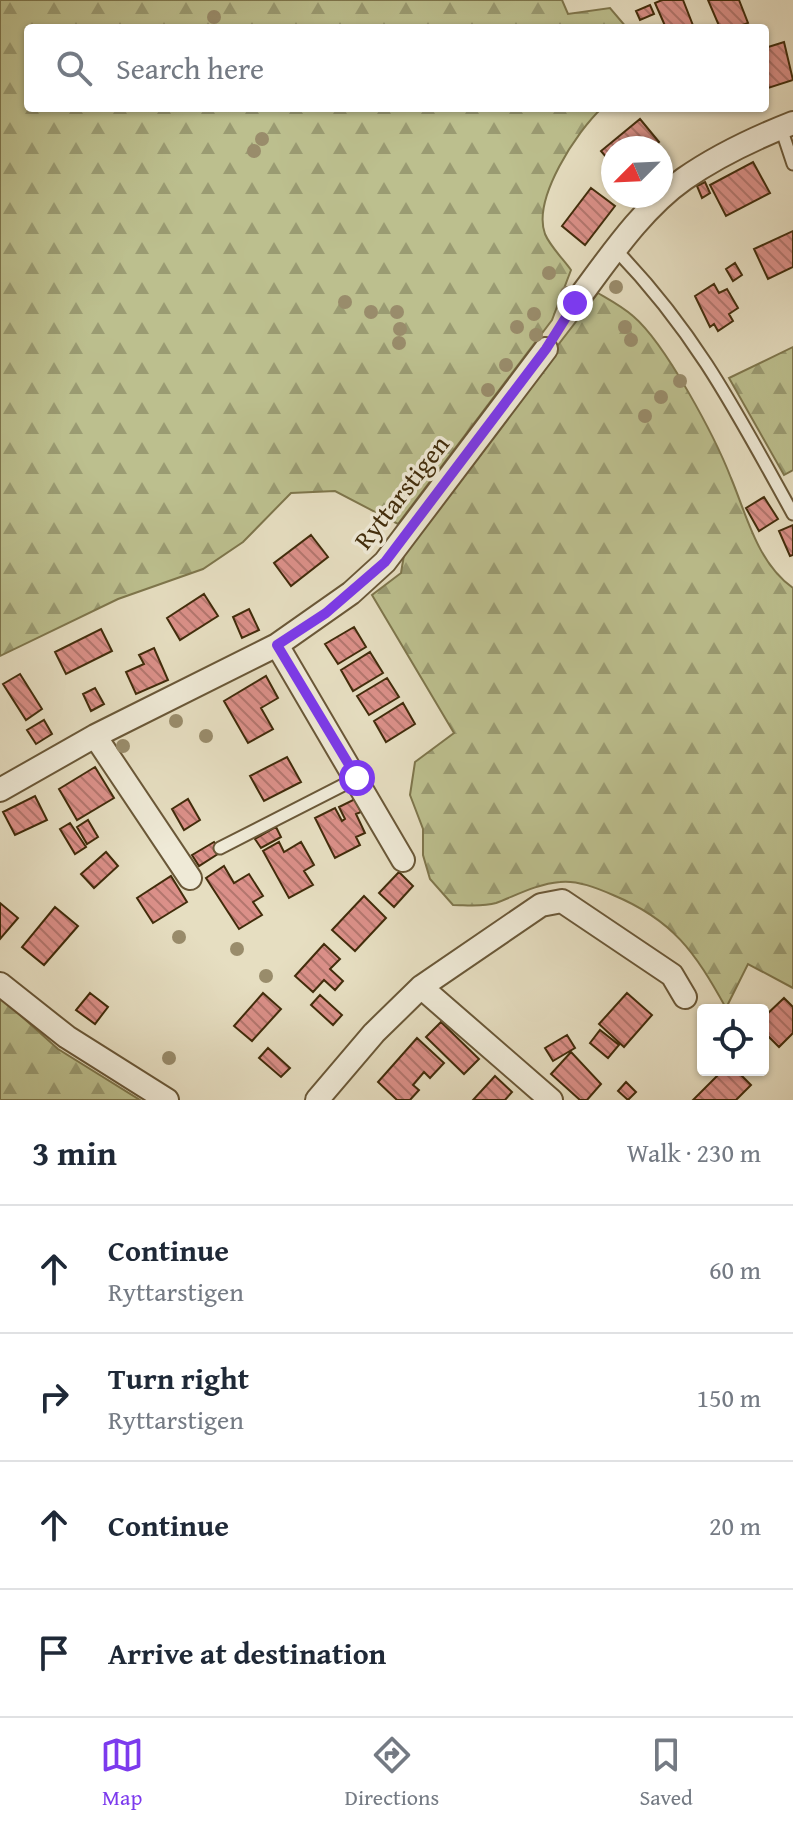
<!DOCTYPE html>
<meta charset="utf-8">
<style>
:root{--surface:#fff;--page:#f2f2f3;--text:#1f2937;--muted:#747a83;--line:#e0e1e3;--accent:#7c3aed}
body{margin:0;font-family:"Gentium Book Plus",serif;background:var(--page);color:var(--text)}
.controls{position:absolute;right:24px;bottom:24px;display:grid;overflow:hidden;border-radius:8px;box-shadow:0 2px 6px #0004}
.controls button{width:72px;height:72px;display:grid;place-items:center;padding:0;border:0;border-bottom:2px solid var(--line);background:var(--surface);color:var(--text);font:40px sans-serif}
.compass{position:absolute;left:601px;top:136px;width:72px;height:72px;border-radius:50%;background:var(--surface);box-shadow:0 2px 6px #0004;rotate:246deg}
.stop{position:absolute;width:24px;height:24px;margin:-18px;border:6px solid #7c3aed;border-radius:50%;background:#fff}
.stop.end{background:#7c3aed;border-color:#fff;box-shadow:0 2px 8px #0008}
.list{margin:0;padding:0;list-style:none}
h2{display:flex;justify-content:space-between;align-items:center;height:104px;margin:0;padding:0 32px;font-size:34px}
h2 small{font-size:26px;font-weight:400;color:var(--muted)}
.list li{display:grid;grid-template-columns:52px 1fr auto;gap:24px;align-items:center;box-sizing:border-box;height:128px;padding:0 32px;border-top:2px solid var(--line)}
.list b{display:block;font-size:30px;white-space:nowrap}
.list p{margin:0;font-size:26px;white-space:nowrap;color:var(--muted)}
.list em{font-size:26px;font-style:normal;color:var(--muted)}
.icon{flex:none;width:44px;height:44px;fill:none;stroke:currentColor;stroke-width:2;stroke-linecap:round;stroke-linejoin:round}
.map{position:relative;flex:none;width:793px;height:1100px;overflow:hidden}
.search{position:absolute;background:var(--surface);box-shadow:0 2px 6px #0004;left:24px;right:24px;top:24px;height:88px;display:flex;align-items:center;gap:20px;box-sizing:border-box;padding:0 28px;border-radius:8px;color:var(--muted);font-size:30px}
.sheet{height:616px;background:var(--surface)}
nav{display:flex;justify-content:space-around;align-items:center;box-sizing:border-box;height:112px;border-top:2px solid var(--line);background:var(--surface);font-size:22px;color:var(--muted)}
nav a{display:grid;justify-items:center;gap:4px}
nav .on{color:var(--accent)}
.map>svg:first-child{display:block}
.forest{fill:url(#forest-firs);stroke:#7e764c;stroke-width:2}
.building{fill:url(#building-back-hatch);stroke:#412c0b;stroke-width:2}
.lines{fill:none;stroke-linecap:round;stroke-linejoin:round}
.lane-casing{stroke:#6a5838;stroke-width:15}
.street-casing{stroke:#6a5838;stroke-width:26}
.path{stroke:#412c0b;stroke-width:3;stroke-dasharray:2 4;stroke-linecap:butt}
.lane{stroke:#efead7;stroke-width:11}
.street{stroke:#efead7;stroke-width:22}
.tree{fill:#998c6b}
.route{stroke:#7c3aed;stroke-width:10}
.labels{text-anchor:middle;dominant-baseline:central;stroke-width:7;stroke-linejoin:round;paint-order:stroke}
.street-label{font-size:26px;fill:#412c0b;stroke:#efead7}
</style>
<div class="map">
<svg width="793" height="1100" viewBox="0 0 793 1100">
<defs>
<pattern id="forest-firs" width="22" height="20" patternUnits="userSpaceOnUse" patternTransform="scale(2)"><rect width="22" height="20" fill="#bcbf8e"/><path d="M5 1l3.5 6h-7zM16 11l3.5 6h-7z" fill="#9a9b72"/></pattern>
<pattern id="building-back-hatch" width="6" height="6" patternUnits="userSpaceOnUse" patternTransform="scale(2)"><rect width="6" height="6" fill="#db9089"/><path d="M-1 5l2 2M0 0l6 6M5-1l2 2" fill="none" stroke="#b3766e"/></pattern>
</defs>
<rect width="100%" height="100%" fill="#e6dec1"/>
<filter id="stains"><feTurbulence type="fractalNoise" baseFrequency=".0025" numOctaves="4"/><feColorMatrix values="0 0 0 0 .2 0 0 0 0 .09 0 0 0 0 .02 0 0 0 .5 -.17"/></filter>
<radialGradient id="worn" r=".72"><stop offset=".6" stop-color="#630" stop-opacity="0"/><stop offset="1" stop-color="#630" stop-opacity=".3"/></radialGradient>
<path class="forest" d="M0 0H562L568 14 610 8 627 28H28V108H602C577 131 532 199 545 234 550 246 563 259 571 270L552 320 398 524 335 491 291 493 243 542 203 569 118 599 0 656Z
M598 293C610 300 623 307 633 316 666 344 715 437 731 478 747 516 757 562 793 588V988L748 964 726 1008C695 952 673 920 613 895 597 888 577 880 560 882 537 884 517 895 496 903 483 907 466 905 453 905L430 879 423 855V829L410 795 415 762 454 733 372 595 401 573 406 543Z
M793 347V470L784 475 729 378Z
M0 997 58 1049 140 1100H0Z"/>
<path class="building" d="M662 0H683L694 28H666L655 3Z
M708 0H739L748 23 735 28H720Z
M650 5 654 14 640 20 636 11Z
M784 42 793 80 765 89V48Z
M640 119 659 142 652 148H613V165L601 151Z
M753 162 770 193 726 216 710 185Z
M705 182 710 193 702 198 697 186Z
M591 188 615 206 585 245 562 226Z
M793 231V267L768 279 754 249Z
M735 263 742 275 733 281 726 269Z
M714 284 719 293 727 289 738 308 729 314 733 321 718 331 714 324 710 327 695 296Z
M764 497 778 519 759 531 746 508Z
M793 525V555L790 556 779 531Z
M311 535 328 557 291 586 274 563Z
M204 594 218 616 180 640 167 618Z
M249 609 259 630 242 638 233 617Z
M354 627 366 647 338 664 325 644Z
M101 629 112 651 66 674 55 652Z
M154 648 168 680 136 694 126 672 144 664 139 655Z
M370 652 383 673 353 691 341 670Z
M20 674 42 709 26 720 3 684Z
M266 676 278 698 261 708 273 729 248 743 224 701Z
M387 678 399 697 369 715 357 696Z
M95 688 104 704 91 711 83 694Z
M403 703 415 724 386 742 374 721Z
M44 720 52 734 36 744 27 730Z
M287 757 301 782 264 801 250 776Z
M95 767 114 798 77 820 59 789Z
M35 796 47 820 15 835 3 812Z
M188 799 200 820 184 830 172 809Z
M355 799 361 812 356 814 365 833 356 837 360 845 335 858 315 818 335 808 342 821 345 819 339 807Z
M88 820 98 837 87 844 77 827Z
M70 823 86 847 75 854 60 829Z
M276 827 281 837 261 848 255 839Z
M214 842 221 852 199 866 192 855Z
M279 842 284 852 301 842 314 865 304 871 313 885 289 898 263 851Z
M106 852 118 866 94 888 81 874Z
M224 866 234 883 249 874 263 896 253 902 262 915 239 929 206 878Z
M399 872 413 886 394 907 379 893Z
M171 876 187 902 153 923 137 898Z
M364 896 386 918 355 951 332 930Z
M0 903 18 918 0 939Z
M55 907 78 926 44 965 22 947Z
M324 944 340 959 330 969 343 981 335 990 324 980 313 992 295 976Z
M90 993 108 1007 95 1024 76 1010Z
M263 993 281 1009 252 1041 234 1026Z
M627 993 652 1015 624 1047 599 1024Z
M320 995 342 1015 333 1025 311 1005Z
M784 998 793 1007V1033L779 1047 763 1031V1018Z
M441 1022 479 1059 464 1074 426 1037Z
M600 1030 619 1045 608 1058 590 1043Z
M567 1035 575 1048 553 1061 545 1048Z
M417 1038 444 1063 430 1078 424 1072 413 1085 419 1090 410 1100H397L378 1082Z
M268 1048 290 1068 281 1077 259 1058Z
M571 1052 601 1084 587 1100H580L551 1074Z
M723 1070H736L751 1085 736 1100H693Z
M495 1076 512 1092 505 1100H473Z
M626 1082 636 1092 628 1100 618 1091Z"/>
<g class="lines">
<g class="lane-casing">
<path id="lane" d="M781 128 793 164
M616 250C697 334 737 413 793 514
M220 848 357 778"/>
</g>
<g class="street-casing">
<path id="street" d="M575 303C607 261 640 210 684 179 717 156 755 138 793 123
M277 645 403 860
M95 736 190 878
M0 790 95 736 277 645 351 593 385 562 546 349
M0 984 67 1037 167 1100
M421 987 551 1100
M317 1100 374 1033 421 987 541 905 562 901 672 975 685 997"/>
</g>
<path class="path" d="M557 332 566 318"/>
<use href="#lane" class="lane"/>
<use href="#street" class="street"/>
</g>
<g class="tree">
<circle cx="214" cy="17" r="7"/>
<circle cx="262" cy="139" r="7"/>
<circle cx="254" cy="151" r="7"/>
<circle cx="549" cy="273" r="7"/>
<circle cx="616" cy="287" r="7"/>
<circle cx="567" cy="293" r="7"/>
<circle cx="345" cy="302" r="7"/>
<circle cx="371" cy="312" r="7"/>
<circle cx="397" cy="312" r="7"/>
<circle cx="534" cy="314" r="7"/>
<circle cx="517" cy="327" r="7"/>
<circle cx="625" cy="327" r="7"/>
<circle cx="400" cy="329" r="7"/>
<circle cx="536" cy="335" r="7"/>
<circle cx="631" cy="340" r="7"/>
<circle cx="399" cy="343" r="7"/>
<circle cx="506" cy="365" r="7"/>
<circle cx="680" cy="381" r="7"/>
<circle cx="488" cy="390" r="7"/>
<circle cx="661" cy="397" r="7"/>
<circle cx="645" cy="416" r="7"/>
<circle cx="176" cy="721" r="7"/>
<circle cx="206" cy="736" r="7"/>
<circle cx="123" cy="746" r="7"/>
<circle cx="179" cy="937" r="7"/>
<circle cx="237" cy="949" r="7"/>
<circle cx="266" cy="976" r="7"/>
<circle cx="169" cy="1058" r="7"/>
</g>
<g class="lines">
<path class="route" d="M357 778 277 645 326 613 385 562 546 349 575 303"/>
</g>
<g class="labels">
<g class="street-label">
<text transform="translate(401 492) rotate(-52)">Ryttarstigen</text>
</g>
</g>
<rect width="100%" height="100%" filter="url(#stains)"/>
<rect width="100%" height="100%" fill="url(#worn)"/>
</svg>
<div class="controls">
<button><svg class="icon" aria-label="locate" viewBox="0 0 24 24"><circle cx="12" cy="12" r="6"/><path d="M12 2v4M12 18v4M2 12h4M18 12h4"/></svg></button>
</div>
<svg class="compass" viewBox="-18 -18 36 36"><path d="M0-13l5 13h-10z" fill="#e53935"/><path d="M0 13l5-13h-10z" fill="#747a83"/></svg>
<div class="stop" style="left:357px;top:778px"></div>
<div class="stop end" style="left:575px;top:303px"></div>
<div class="search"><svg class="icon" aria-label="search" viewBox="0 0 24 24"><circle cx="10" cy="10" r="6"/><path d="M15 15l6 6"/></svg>Search here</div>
</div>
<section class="sheet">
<h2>3 min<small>Walk · 230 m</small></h2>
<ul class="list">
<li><svg class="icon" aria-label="ahead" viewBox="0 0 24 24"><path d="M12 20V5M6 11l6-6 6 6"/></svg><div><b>Continue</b><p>Ryttarstigen</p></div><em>60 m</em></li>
<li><svg class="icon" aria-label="right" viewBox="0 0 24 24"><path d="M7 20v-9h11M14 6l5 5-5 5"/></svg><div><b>Turn right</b><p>Ryttarstigen</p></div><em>150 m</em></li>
<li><svg class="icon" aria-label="ahead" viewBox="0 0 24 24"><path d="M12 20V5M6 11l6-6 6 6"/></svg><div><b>Continue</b></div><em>20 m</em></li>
<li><svg class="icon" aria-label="arrive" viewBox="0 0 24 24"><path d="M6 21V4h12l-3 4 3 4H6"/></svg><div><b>Arrive at destination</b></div></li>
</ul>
</section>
<nav>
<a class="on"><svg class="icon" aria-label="map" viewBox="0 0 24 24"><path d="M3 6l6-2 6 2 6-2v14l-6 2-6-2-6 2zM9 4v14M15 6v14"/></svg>Map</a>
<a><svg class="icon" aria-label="directions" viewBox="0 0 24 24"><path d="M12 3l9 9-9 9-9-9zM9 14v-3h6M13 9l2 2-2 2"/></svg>Directions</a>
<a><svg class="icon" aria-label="saved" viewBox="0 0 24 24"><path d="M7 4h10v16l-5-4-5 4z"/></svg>Saved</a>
</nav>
